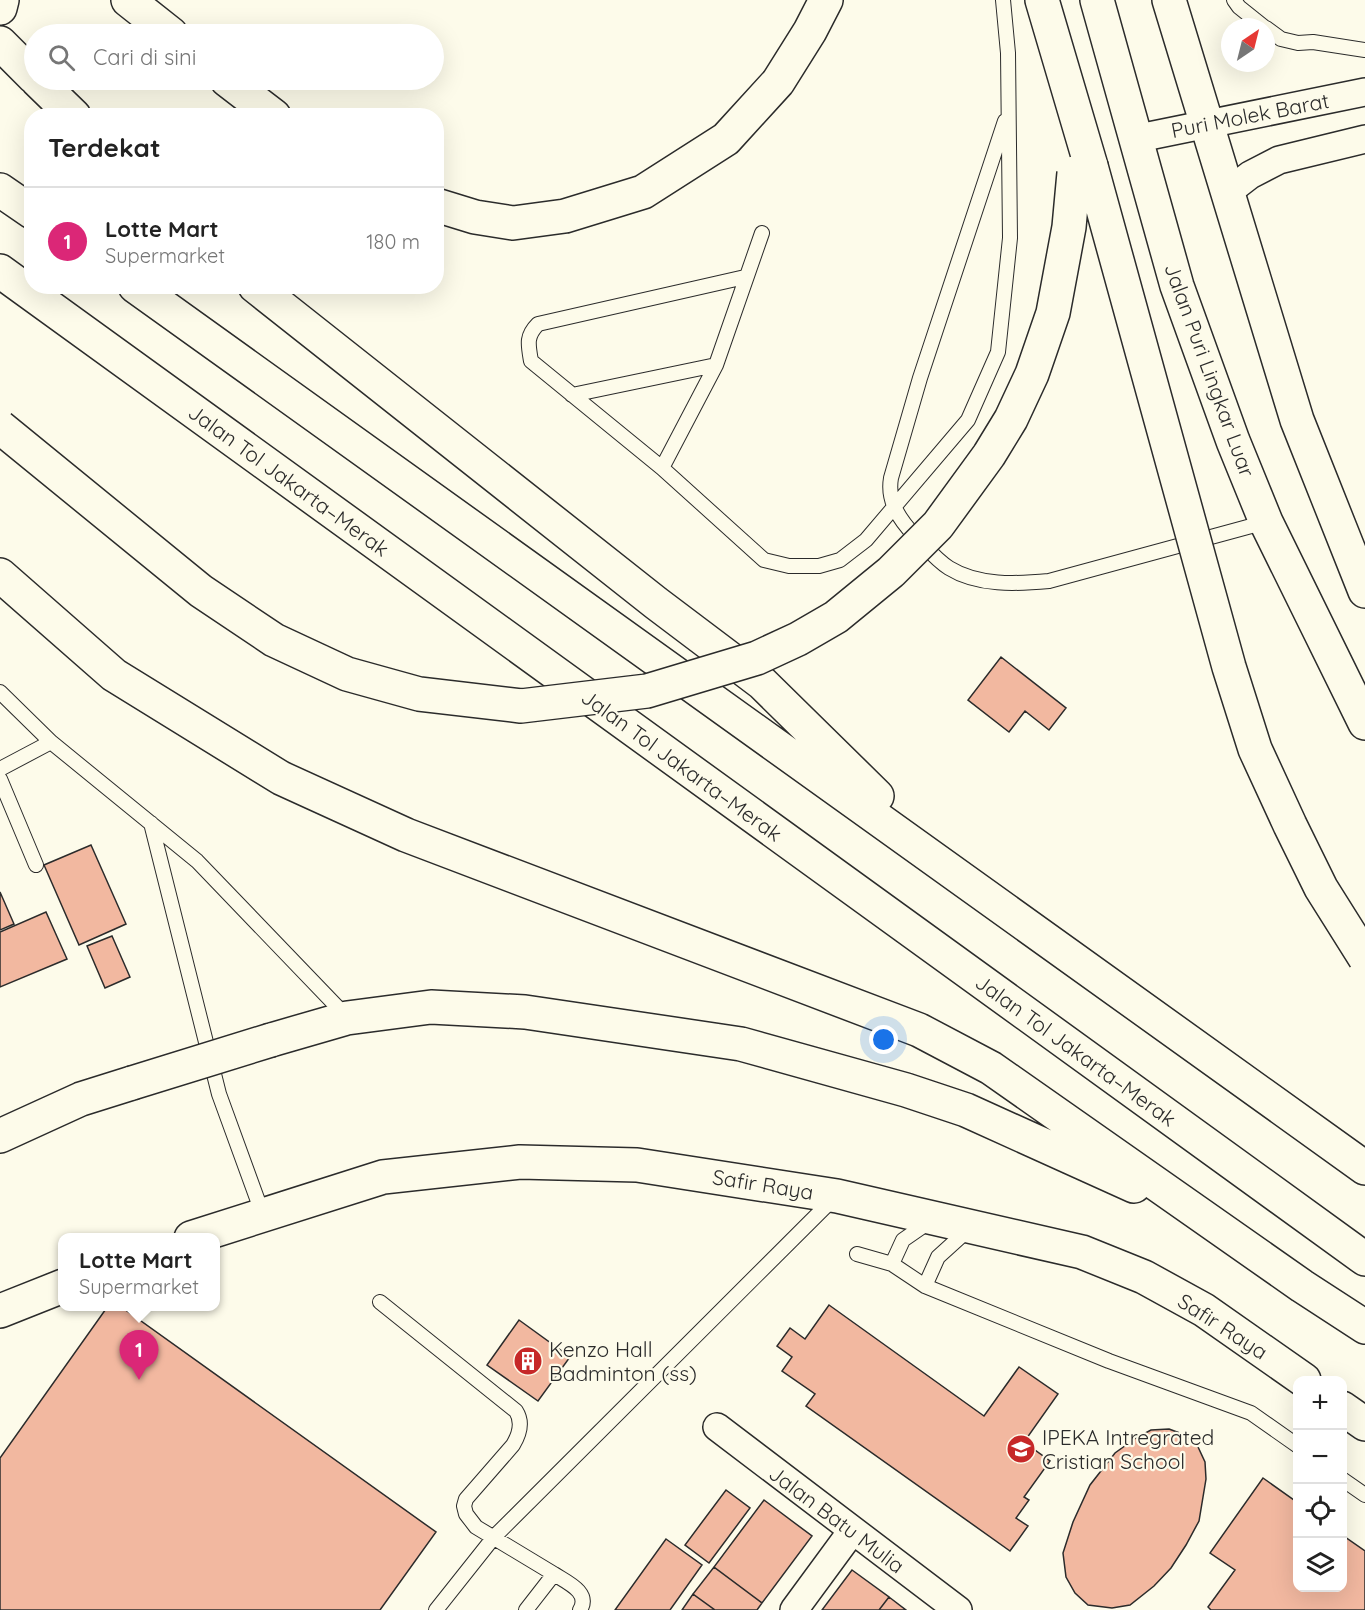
<!DOCTYPE html>
<html lang="id">
<meta charset="utf-8">
<style>
:root{--surface:#fff;--page:#f6f6f6;--text:#222;--muted:#767676;--line:#e0e0e0;--accent:#db2777}
body{margin:0;font-family:Quicksand,sans-serif;background:var(--page);color:var(--text)}
.controls{position:absolute;right:18px;bottom:18px;display:grid;overflow:hidden;border-radius:12px;box-shadow:0 6px 24px #0002}
.controls button{width:54px;height:54px;display:grid;place-items:center;padding:0;border:0;border-bottom:2px solid var(--line);background:var(--surface);color:var(--text);font:30px sans-serif}
.compass{position:absolute;left:1221px;top:18px;width:54px;height:54px;border-radius:50%;background:var(--surface);box-shadow:0 6px 24px #0002;rotate:35deg}
.you{position:absolute;left:884px;top:1040px;width:21px;height:21px;margin:-15px;border:4px solid #fff;border-radius:50%;background:#1a73e8;box-shadow:0 0 0 9px #1a73e833}
.badge{display:grid;place-items:center;width:39px;height:39px;border-radius:50%;background:var(--accent);color:#fff;font-size:20px;font-weight:700}
.pin{position:absolute;translate:-50% -50px;filter:drop-shadow(0 2px 3px #0008)}
.pin::after{content:'';position:absolute;top:32px;width:21px;height:18px;background:inherit;clip-path:polygon(0 0,100% 0,50% 100%)}
.popup{position:absolute;left:58px;top:1233px;width:162px;height:78px;box-sizing:border-box;display:grid;place-content:center;border-radius:12px;background:var(--surface);filter:drop-shadow(0 2px 4px #0005);font-size:20px;white-space:nowrap;color:var(--muted)}
.popup b{font-size:22px;color:var(--text)}
.popup::after{content:'';position:absolute;left:50%;top:100%;margin-left:-12px;border:12px solid transparent;border-top-color:var(--surface)}
.list{margin:0;padding:0;list-style:none}
h2{display:flex;justify-content:space-between;align-items:center;height:78px;margin:0;padding:0 24px;font-size:26px}
h2 small{font-size:20px;font-weight:400;color:var(--muted)}
.list li{display:grid;grid-template-columns:39px 1fr auto;gap:18px;align-items:center;box-sizing:border-box;height:108px;padding:0 24px;border-top:2px solid var(--line)}
.list b{display:block;font-size:22px;white-space:nowrap}
.list p{margin:0;font-size:20px;white-space:nowrap;color:var(--muted)}
.list em{font-size:20px;font-style:normal;color:var(--muted)}
.icon{flex:none;width:33px;height:33px;fill:none;stroke:currentColor;stroke-width:2;stroke-linecap:round;stroke-linejoin:round}
.map{position:relative;flex:none;width:1365px;height:1610px;overflow:hidden}
.search{position:absolute;background:var(--surface);box-shadow:0 6px 24px #0002;left:24px;top:24px;width:420px;height:66px;display:flex;align-items:center;gap:15px;box-sizing:border-box;padding:0 21px;border-radius:33px;color:var(--muted);font-size:22px}
.panel{position:absolute;background:var(--surface);box-shadow:0 6px 24px #0002;left:24px;top:108px;width:420px;height:186px;border-radius:24px}
.map>svg:first-child{display:block}
.building{fill:#f2b8a0;stroke:#2b2b2b;stroke-width:1.5}
.lines{fill:none;stroke-linecap:round;stroke-linejoin:round}
.service-casing{stroke:#2b2b2b;stroke-width:16}
.minor-casing{stroke:#2b2b2b;stroke-width:30}
.tertiary-casing{stroke:#2b2b2b;stroke-width:36}
.primary-casing{stroke:#2b2b2b;stroke-width:36}
.motorway-casing{stroke:#2b2b2b;stroke-width:36}
.service{stroke:#fdfbea;stroke-width:14}
.minor{stroke:#fdfbea;stroke-width:27}
.tertiary{stroke:#fdfbea;stroke-width:33}
.primary{stroke:#fdfbea;stroke-width:33}
.motorway{stroke:#fdfbea;stroke-width:33}
.motorway-bridge-casing{stroke:#2b2b2b;stroke-width:36;stroke-linecap:butt}
.motorway-bridge{stroke:#fdfbea;stroke-width:33}
.labels{text-anchor:middle;dominant-baseline:central;stroke-width:4.5;stroke-linejoin:round;paint-order:stroke}
.street-label{font-size:21px;fill:#2b2b2b;stroke:#fdfbea}
.poi-label{font-size:21px;fill:#2b2b2b;stroke:#fdfbea;text-anchor:start}
</style>
<div class="map">
<svg width="1365" height="1610" viewBox="0 0 1365 1610">
<rect width="100%" height="100%" fill="#fdfbea"/>
<path class="building" d="M1001 657 1066 708 1049 730 1025 711 1009 732 968 700Z
M91 845 126 924 79 945 44 865Z
M0 892 14 924 0 930Z
M46 912 67 959 0 987V932Z
M112 936 130 977 105 988 87 946Z
M829 1305 984 1416 1019 1367 1058 1394 1024 1442 1050 1461 1024 1497 1029 1500 1016 1518 1028 1526 1010 1551 806 1406 815 1394 782 1371 792 1357 777 1346 790 1328 805 1339Z
M108 1306H120L436 1532 380 1610H0V1458Z
M519 1320 570 1357 538 1401 487 1365Z
M1169 1429 1185 1435 1198 1447 1205 1462 1206 1479 1199 1521 1186 1545 1171 1568 1154 1586 1130 1605 1112 1608 1088 1605 1075 1593 1066 1577 1063 1553 1073 1522 1090 1485 1115 1453 1136 1438 1151 1430Z
M1263 1478 1298 1503V1588H1342V1535L1365 1551V1610H1211L1208 1607 1235 1570 1210 1553Z
M726 1490 750 1508 709 1563 685 1545Z
M764 1500 812 1536 762 1603 714 1567Z
M666 1539 702 1565 670 1610H615Z
M714 1567 762 1603 757 1610H715L693 1594Z
M852 1570 889 1597 879 1610H822Z
M693 1594 715 1610H682Z
M889 1597 906 1610H879Z"/>
<g class="lines">
<g class="service-casing">
<path id="service" d="M1234 0 1239 7 1264 27
M1266 28 1281 39 1298 43 1313 42 1365 50
M1005 121 920 378 891 478C887 501 899 519 915 536 925 546 936 560 949 568 978 586 1016 584 1049 581L1266 522
M745 277 538 324C526 336 528 344 531 361L662 468 764 560 789 566H819L840 560 866 540 968 420 998 352 1010 238 1008 53 1003 0
M572 395 716 365
M662 468 716 365 762 233
M0 692 51 742 197 861 346 1016
M0 769 51 742
M0 779 36 865
M151 823 219 1094 263 1215
M857 1254 892 1264 925 1286 1109 1361 1251 1413 1298 1446
M892 1264 903 1240 929 1222
M925 1286 938 1257 970 1228
M380 1302 516 1411C523 1422 519 1435 513 1445L466 1499 464 1506 466 1514 476 1527 554 1574 526 1610
M1342 1479 1365 1495
M554 1574C566 1582 591 1592 580 1610
M436 1610 494 1537 833 1199"/>
</g>
<g class="minor-casing">
<path id="minor" d="M1134 139 1365 92
M1228 192 1250 175 1279 160 1365 139
M717 1427 958 1610
M794 1610 852 1531"/>
</g>
<g class="tertiary-casing">
<path id="tertiary" d="M191 1238 383 1177 520 1162 637 1165 837 1196 1082 1252 1144 1277 1204 1310 1304 1380
M0 1311 63 1286
M1342 1408 1365 1424"/>
</g>
<g class="primary-casing">
<path id="primary" d="M1097 0 1177 286 1233 441 1266 522 1365 723
M1169 0 1297 420 1365 591"/>
</g>
<g class="motorway-casing">
<path id="motorway" d="M128 0 171 34
M1042 0 1091 166
M0 8 2 0
M0 43 34 77
M37 80 74 116
M227 80 274 116
M0 190 32 212
M436 205 475 217 513 223 565 216 643 192 726 139 778 82 810 31 826 0
M0 271 1365 1259
M135 286 1365 1168
M255 286 656 603 762 683 877 796
M0 575 114 675 281 778 406 835 919 1030 991 1068 1302 1286 1365 1327
M271 1040 347 1018 431 1007 525 1012 741 1044 906 1090 966 1110 1134 1186
M0 1136 81 1099 132 1083"/>
</g>
<use href="#service" class="service"/>
<use href="#minor" class="minor"/>
<use href="#tertiary" class="tertiary"/>
<use href="#primary" class="primary"/>
<use href="#motorway" class="motorway"/>
<g class="motorway-bridge-casing">
<path id="motorway-bridge" d="M1091 166 1229 667 1255 749 1290 825 1321 888 1365 958
M0 427 201 591 274 640 347 674 419 694 521 706 647 691 757 658 798 639 836 617 891 572 938 525 989 455 1011 419 1032 374 1053 313 1069 227 1074 173
M132 1083 271 1040"/>
</g>
<use href="#motorway-bridge" class="motorway-bridge"/>
</g>
<defs>
<g id="building-disc" transform="scale(1.5)"><circle r="9.5" fill="#c62828" stroke="#fdfbea"/><path d="M-4-6H4V6H1V3H-1V6H-4ZM-2.5-4.3h1.7v1.8h-1.7ZM.8-4.3h1.7v1.8H.8ZM-2.5-1h1.7V.8h-1.7ZM.8-1h1.7V.8H.8Z" fill="#fff"/></g>
<g id="school-disc" transform="scale(1.5)"><circle r="9.5" fill="#c62828" stroke="#fdfbea"/><path d="M0-5L7-2L0 1L-7-2ZM-4 1L0 2.5L4 1V4Q0 6-4 4Z" fill="#fff"/></g>
</defs>
<g fill-rule="evenodd">
<use href="#building-disc" x="528" y="1361"/>
<use href="#school-disc" x="1021" y="1449"/>
</g>
<g class="labels">
<g class="street-label">
<text transform="translate(1250 115) rotate(-11)">Puri Molek Barat</text>
<text transform="translate(1210 370) rotate(70)">Jalan Puri Lingkar Luar</text>
<text transform="translate(289 480) rotate(36)">Jalan Tol Jakarta–Merak</text>
<text transform="translate(682 765) rotate(36)">Jalan Tol Jakarta–Merak</text>
<text transform="translate(1076 1050) rotate(36)">Jalan Tol Jakarta–Merak</text>
<text transform="translate(763 1184) rotate(9)">Safir Raya</text>
<text transform="translate(1223 1326) rotate(33)">Safir Raya</text>
<text transform="translate(837 1519) rotate(37)">Jalan Batu Mulia</text>
</g>
<g class="poi-label">
<text x="549" y="1349">Kenzo Hall<tspan x="549" dy="24">Badminton (ss)</tspan></text>
<text x="1042" y="1437">IPEKA Intregrated<tspan x="1042" dy="24">Cristian School</tspan></text>
</g>
</g>
</svg>
<div class="controls">
<button>+</button>
<button>−</button>
<button><svg class="icon" aria-label="locate" viewBox="0 0 24 24"><circle cx="12" cy="12" r="6"/><path d="M12 2v4M12 18v4M2 12h4M18 12h4"/></svg></button>
<button><svg class="icon" aria-label="layers" viewBox="0 0 24 24"><path d="M12 4l9 5-9 5-9-5zM3 14l9 5 9-5"/></svg></button>
</div>
<svg class="compass" viewBox="-18 -18 36 36"><path d="M0-13l5 13h-10z" fill="#e53935"/><path d="M0 13l5-13h-10z" fill="#767676"/></svg>
<div class="you"></div>
<div class="pin badge" style="left:139px;top:1380px">1</div>
<div class="popup"><b>Lotte Mart</b>Supermarket</div>
<div class="search"><svg class="icon" aria-label="search" viewBox="0 0 24 24"><circle cx="10" cy="10" r="6"/><path d="M15 15l6 6"/></svg>Cari di sini</div>
<section class="panel">
<h2>Terdekat<small></small></h2>
<ul class="list">
<li><span class="badge">1</span><div><b>Lotte Mart</b><p>Supermarket</p></div><em>180 m</em></li>
</ul>
</section>
</div>
